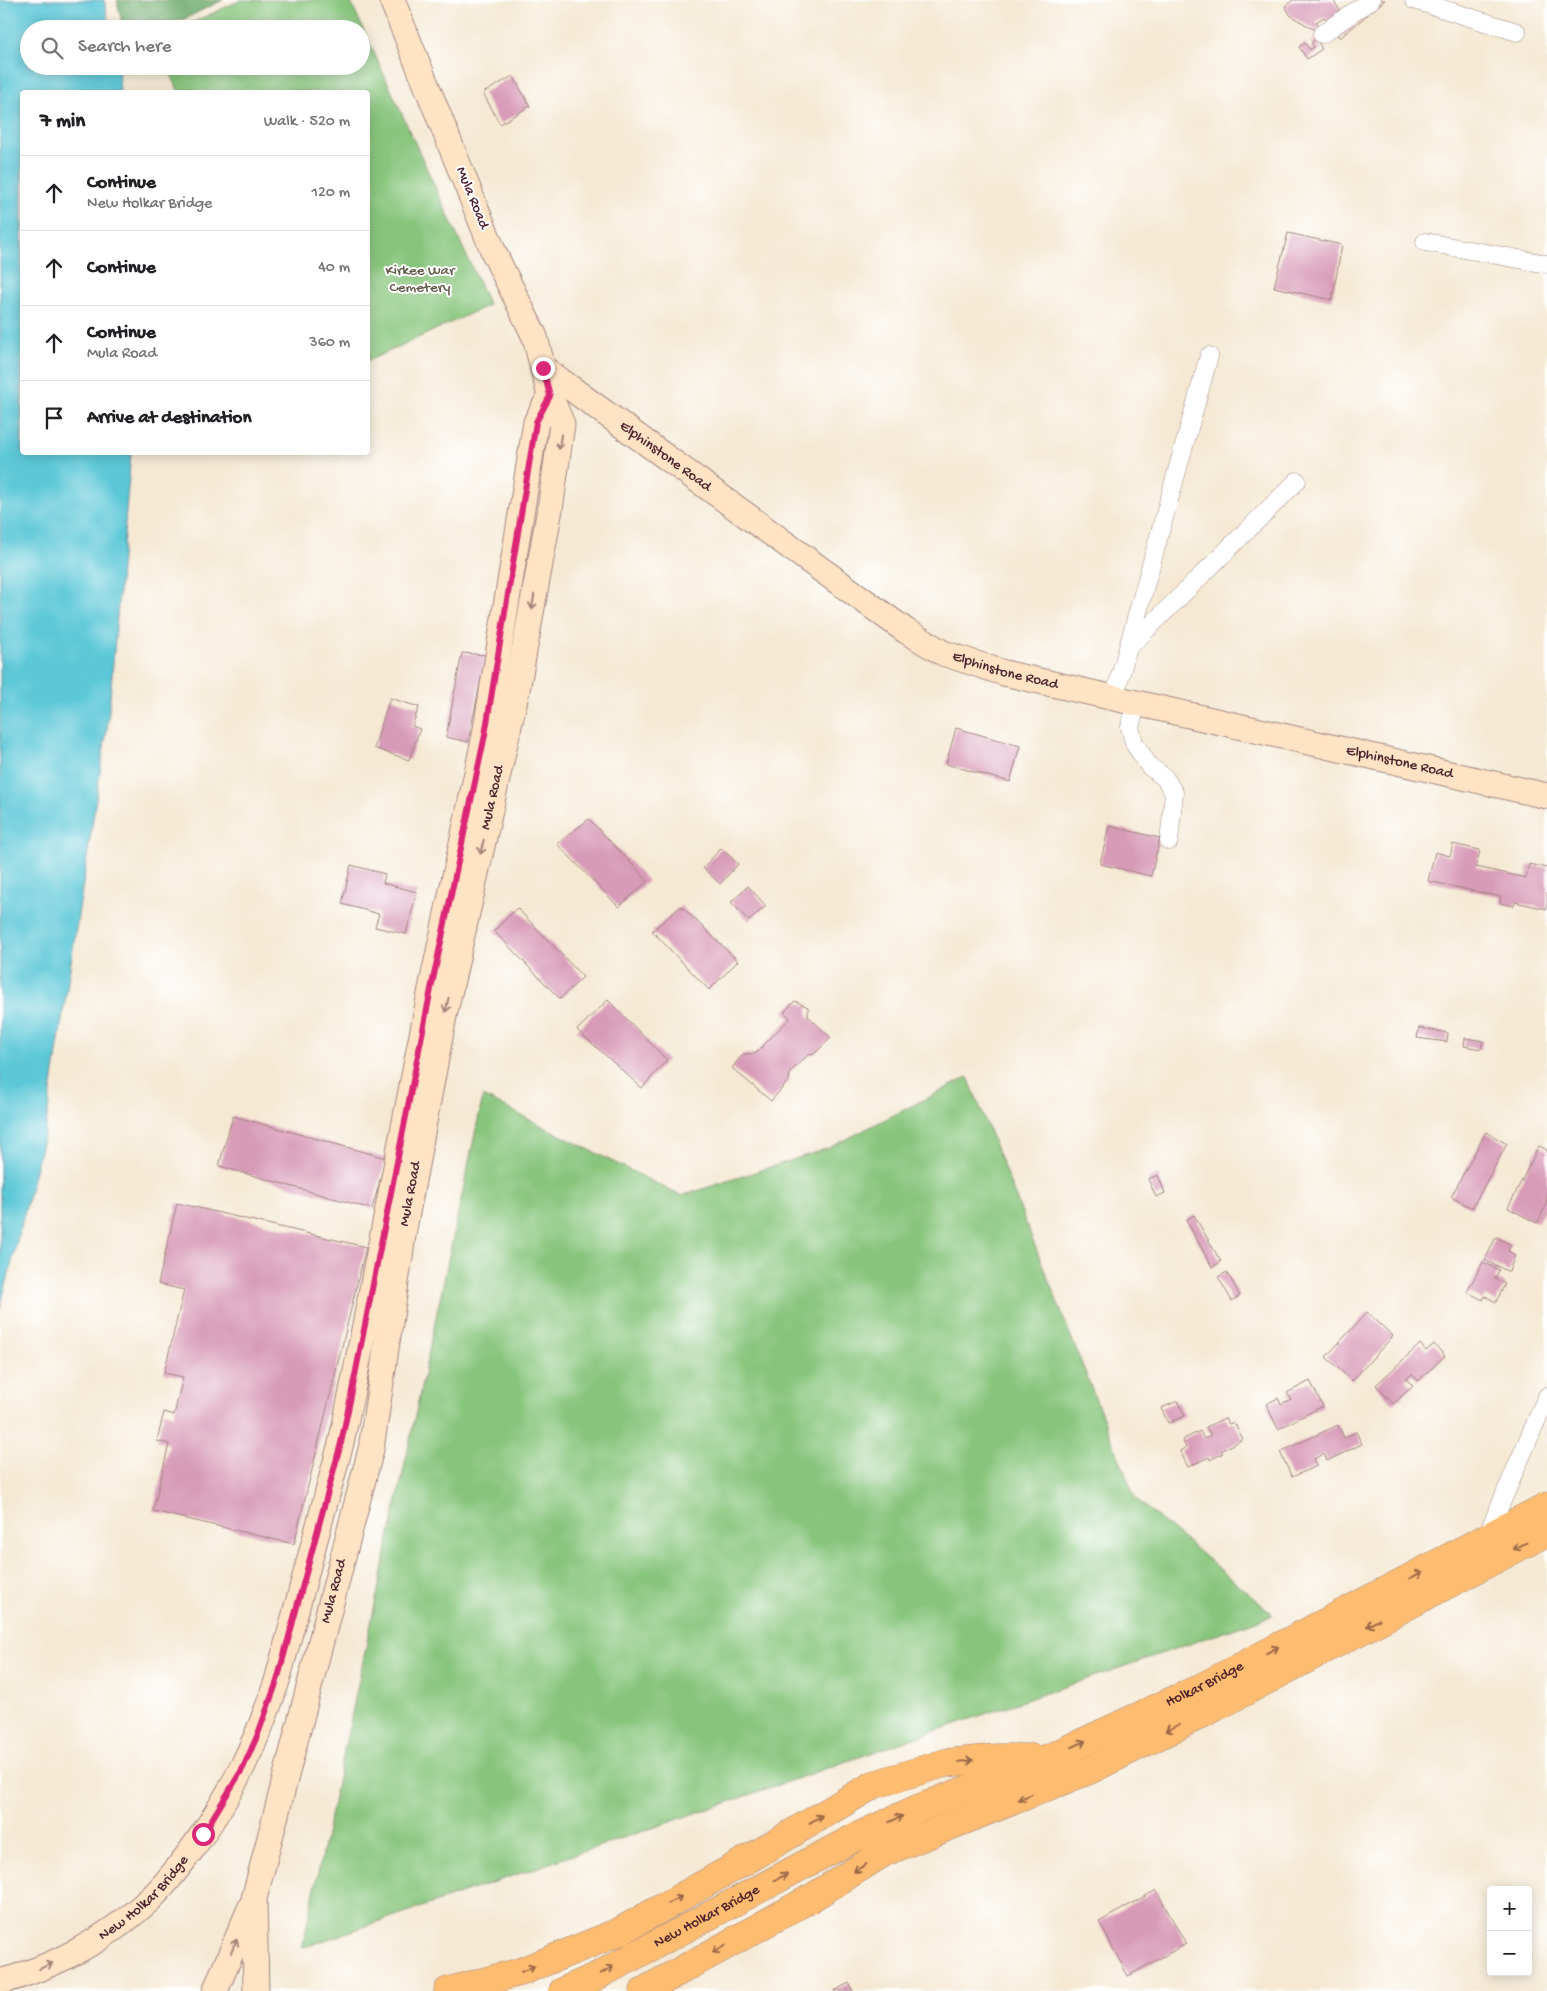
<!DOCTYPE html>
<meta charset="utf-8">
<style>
:root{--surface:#fff;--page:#f6f6f6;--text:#202124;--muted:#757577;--line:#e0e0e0}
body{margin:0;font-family:"Gochi Hand",sans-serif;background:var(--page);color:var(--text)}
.controls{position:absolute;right:15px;bottom:15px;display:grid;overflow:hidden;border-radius:5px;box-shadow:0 2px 12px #0003}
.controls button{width:45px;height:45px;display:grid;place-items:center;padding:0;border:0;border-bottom:1px solid var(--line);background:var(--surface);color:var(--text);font:25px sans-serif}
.stop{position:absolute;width:15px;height:15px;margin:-11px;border:4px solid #db2777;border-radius:50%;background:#fff}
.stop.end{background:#db2777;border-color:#fff;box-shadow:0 1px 5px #0008}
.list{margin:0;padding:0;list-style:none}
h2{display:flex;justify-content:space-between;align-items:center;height:65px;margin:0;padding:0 20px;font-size:21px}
h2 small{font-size:16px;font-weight:400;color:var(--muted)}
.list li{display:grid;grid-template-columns:32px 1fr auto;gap:15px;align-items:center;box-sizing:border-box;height:75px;padding:0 20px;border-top:1px solid var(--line)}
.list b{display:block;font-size:19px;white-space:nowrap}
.list p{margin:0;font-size:16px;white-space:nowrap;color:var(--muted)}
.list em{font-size:16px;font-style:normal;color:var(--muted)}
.icon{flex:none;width:28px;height:28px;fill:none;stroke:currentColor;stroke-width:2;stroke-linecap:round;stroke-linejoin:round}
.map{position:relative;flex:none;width:1547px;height:1991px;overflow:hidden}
.search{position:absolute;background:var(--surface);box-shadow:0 2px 12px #0003;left:20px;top:20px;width:350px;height:55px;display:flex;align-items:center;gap:12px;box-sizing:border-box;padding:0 18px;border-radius:28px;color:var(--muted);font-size:19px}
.panel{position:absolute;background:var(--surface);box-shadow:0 2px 12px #0003;left:20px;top:90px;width:350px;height:365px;border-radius:5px}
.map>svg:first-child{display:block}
.green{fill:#87c57b;stroke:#687253}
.forest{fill:#6daa6b;stroke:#5c644b}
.water{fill:#5cc7d7;stroke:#537381}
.building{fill:#d89bb7}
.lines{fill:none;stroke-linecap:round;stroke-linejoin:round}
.street-casing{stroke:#a08480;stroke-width:19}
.secondary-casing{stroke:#a08480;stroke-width:27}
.primary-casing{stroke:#a08480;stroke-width:29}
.street{stroke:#fff;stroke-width:18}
.secondary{stroke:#fee4c5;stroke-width:25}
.primary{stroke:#fdbc6f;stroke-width:28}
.oneway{stroke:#a48278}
.oneway2{stroke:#9b664a}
.route{stroke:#db2777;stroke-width:6}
.labels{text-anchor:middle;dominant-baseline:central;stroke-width:4;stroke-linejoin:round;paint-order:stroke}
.street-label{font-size:15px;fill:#4a1f2b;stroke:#fff}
.park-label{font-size:15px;fill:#5f5947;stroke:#fff}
</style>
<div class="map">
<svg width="1547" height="1991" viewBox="0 0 1547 1991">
<rect width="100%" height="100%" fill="#fff"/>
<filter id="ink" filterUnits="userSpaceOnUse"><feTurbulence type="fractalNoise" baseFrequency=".02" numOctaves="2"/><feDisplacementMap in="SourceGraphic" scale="10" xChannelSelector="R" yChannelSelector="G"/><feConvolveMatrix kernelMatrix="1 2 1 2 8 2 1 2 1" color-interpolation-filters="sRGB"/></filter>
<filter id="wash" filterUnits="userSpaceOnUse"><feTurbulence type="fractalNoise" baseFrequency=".0096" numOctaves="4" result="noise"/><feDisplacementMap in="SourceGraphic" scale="20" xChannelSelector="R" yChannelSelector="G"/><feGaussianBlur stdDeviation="1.12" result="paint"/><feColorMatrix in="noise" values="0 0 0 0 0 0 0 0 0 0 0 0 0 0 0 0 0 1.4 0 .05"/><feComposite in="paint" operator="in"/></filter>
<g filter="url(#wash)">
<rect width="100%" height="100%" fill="#f5e9d4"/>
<path class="green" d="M241 0H350L489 305 368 361V92H179L167 66H361V29H179Z
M968 1077 1135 1498 1274 1615 302 1948 483 1096 681 1196 829 1148Z"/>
<path class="forest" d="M117 0H223L164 29H123Z"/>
<path class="water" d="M0 0H104L110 29H29V66H118L120 92H22V452L131 453 108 721 45 1131 0 1309Z"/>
<g id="blocks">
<path class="building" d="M1293 0H1333L1341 12 1331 22 1324 17 1316 22 1321 28 1317 31 1291 16 1285 6Z
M1378 0H1385L1340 38 1337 35Z
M1316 39 1322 49 1307 59 1299 47 1305 43 1310 50 1314 47 1311 43Z
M513 76 530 106 500 124 483 93Z
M1288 233 1342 245 1332 300 1274 287Z
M462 653 486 655 468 742 446 737Z
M390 698 419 707 412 726 420 729 409 760 374 748Z
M956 728 1020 746 1010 782 946 764Z
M589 819 648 881 619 907 557 844Z
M1109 826 1160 838 1151 876 1100 864Z
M1453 844 1480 850 1476 867 1526 878 1529 864 1547 868V909L1515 902 1514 906 1500 903 1501 897 1428 881 1435 852 1450 856Z
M721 848 738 864 720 884 703 868Z
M351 865 385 874 383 883 417 892 406 934 375 927 379 914 342 904Z
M748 886 766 906 749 921 731 902Z
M681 906 738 961 709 990 652 931Z
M517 908 583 977 560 999 494 931Z
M608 1000 667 1060 642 1088 577 1030Z
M795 1001 808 1007V1016L831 1038 814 1054 808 1055 790 1072 789 1080 771 1101 732 1068 743 1054H755L790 1018 784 1012Z
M1419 1028 1448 1033 1447 1042 1417 1038Z
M1465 1038 1483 1041 1481 1049 1464 1046Z
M233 1116 386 1158 372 1209 219 1166Z
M1486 1132 1507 1144 1472 1208 1451 1197Z
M1539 1146 1547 1150V1204L1537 1223 1508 1208Z
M1158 1175 1165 1193 1156 1197 1148 1179Z
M177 1203 366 1247 294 1544 153 1511 169 1444 157 1441 164 1412 174 1415 183 1377 164 1373 184 1290 158 1284Z
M1194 1215 1221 1262 1212 1267 1186 1220Z
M1496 1237 1511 1245 1508 1251 1515 1255 1509 1272 1485 1260Z
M1483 1262 1499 1270 1495 1279 1505 1284 1496 1302 1485 1296 1483 1300 1467 1292Z
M1227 1272 1240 1296 1232 1301 1218 1277Z
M1367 1312 1393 1336 1352 1381 1326 1357Z
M1420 1344 1426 1351 1434 1344 1445 1356 1418 1381 1412 1374 1406 1379 1413 1386 1393 1404 1376 1385Z
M1310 1381 1323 1406 1278 1429 1266 1404 1278 1398 1281 1404 1291 1399 1287 1393Z
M1178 1401 1185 1416 1168 1423 1161 1408Z
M1225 1418 1229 1424 1234 1422 1243 1439 1221 1451 1223 1453 1210 1460 1209 1457 1188 1467 1180 1451 1186 1447 1182 1440 1200 1431 1204 1439 1211 1435 1206 1427Z
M1338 1425 1344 1438 1356 1432 1362 1444 1327 1461 1324 1454 1314 1459 1317 1466 1292 1477 1280 1452Z
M1156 1890 1186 1944 1128 1976 1099 1922Z
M849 1983 853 1991H834Z"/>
</g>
</g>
<g filter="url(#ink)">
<use href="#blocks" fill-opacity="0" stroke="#a08480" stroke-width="1"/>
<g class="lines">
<g class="street-casing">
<path id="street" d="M1414 0 1517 32
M1322 34 1371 0
M1425 242 1547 264
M1128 648 1297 481
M1114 698 1209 356
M1137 703 1130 727 1134 743 1149 766 1165 778 1174 793 1169 841
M1486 1540V1538L1547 1396"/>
</g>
<g class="secondary-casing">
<g id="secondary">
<path id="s1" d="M543 368 906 631 943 653 1004 673 1547 796"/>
<path id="s2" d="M0 1982C54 1967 107 1939 148 1901 164 1887 177 1869 190 1852 230 1798 256 1745 277 1681L341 1443 351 1396 431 989 485 735 536 422 550 396"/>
<path d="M215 1991 251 1906"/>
<path id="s3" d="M256 1991 254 1899 371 1449 404 1229 444 1016 517 690 551 503 562 424 550 396 535 337 494 253 392 0"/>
</g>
</g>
<g class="primary-casing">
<g id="primary">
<path d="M448 1991 520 1972 619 1932 752 1857 873 1785 945 1763 998 1758H1031"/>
<path id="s4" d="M563 1991 595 1977 852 1839 917 1809 1051 1757 1198 1689 1547 1506"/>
<path d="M644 1991 813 1897 885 1852 1092 1769 1216 1707 1547 1532"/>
</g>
</g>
<use href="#street" class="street"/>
<use href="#secondary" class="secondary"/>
<use href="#primary" class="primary"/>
</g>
<defs><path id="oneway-shaft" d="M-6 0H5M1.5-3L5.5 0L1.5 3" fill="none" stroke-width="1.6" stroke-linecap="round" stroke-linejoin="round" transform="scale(1.25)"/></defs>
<g class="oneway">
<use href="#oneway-shaft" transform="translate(560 442) rotate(98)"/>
<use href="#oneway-shaft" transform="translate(533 602) rotate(100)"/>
<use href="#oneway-shaft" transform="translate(482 847) rotate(103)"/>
<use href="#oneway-shaft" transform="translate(447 1005) rotate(102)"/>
<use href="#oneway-shaft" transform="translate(234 1946) rotate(-67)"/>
<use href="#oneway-shaft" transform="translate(46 1966) rotate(-24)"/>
</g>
<g class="oneway2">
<use href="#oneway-shaft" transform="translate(1520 1546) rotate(153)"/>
<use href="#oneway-shaft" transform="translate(1416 1575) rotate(-28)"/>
<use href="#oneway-shaft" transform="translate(1373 1623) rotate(152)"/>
<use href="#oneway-shaft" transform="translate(1272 1650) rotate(-28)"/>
<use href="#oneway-shaft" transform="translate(1172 1728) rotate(153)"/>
<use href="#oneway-shaft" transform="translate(1079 1744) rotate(-25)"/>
<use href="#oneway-shaft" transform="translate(966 1761) rotate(-5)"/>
<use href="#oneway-shaft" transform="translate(1025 1797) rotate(158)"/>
<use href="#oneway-shaft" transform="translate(816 1819) rotate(-31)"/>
<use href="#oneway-shaft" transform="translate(896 1819) rotate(-25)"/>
<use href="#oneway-shaft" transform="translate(860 1868) rotate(149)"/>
<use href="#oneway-shaft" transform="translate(781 1877) rotate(-28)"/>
<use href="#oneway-shaft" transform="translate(675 1900) rotate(-29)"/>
<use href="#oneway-shaft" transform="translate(719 1949) rotate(151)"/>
<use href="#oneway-shaft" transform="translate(528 1969) rotate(-22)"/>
<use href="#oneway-shaft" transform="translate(607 1970) rotate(-30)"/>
</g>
</g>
<g class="lines" filter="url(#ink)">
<path class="route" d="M203 1834 243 1768 258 1734 277 1681 341 1443 351 1396 431 989 485 735 536 422 550 396 543 368"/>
</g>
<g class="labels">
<g class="street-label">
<text transform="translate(472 198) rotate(68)">Mula Road</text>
<text stroke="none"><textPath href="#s1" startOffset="151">Elphinstone Road</textPath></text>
<text stroke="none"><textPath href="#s1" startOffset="556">Elphinstone Road</textPath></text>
<text stroke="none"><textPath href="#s1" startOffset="961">Elphinstone Road</textPath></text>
<text stroke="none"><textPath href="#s3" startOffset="1220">Mula Road</textPath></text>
<text stroke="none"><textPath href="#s3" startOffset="815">Mula Road</textPath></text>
<text stroke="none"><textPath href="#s3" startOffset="410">Mula Road</textPath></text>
<text stroke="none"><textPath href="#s4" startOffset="712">Holkar Bridge</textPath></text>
<text stroke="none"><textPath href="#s2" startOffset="169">New Holkar Bridge</textPath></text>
<text stroke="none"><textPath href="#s4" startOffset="162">New Holkar Bridge</textPath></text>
</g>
<g class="park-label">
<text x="420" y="271">Kirkee War<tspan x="420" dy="17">Cemetery</tspan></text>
</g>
</g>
</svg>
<div class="controls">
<button>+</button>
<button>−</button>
</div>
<div class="stop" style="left:203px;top:1834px"></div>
<div class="stop end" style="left:543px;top:368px"></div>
<div class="search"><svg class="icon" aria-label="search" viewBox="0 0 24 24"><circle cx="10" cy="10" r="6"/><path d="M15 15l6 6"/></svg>Search here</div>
<section class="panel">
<h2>7 min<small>Walk · 520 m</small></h2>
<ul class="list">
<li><svg class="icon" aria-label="ahead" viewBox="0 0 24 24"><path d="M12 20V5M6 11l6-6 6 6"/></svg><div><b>Continue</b><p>New Holkar Bridge</p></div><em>120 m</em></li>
<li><svg class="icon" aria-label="ahead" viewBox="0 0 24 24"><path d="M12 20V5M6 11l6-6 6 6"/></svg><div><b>Continue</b></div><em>40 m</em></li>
<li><svg class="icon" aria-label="ahead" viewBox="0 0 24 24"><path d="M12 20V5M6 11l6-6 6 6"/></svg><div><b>Continue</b><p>Mula Road</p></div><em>360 m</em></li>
<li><svg class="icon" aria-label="arrive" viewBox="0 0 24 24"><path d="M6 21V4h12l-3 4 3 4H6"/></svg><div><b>Arrive at destination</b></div></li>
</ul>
</section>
</div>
